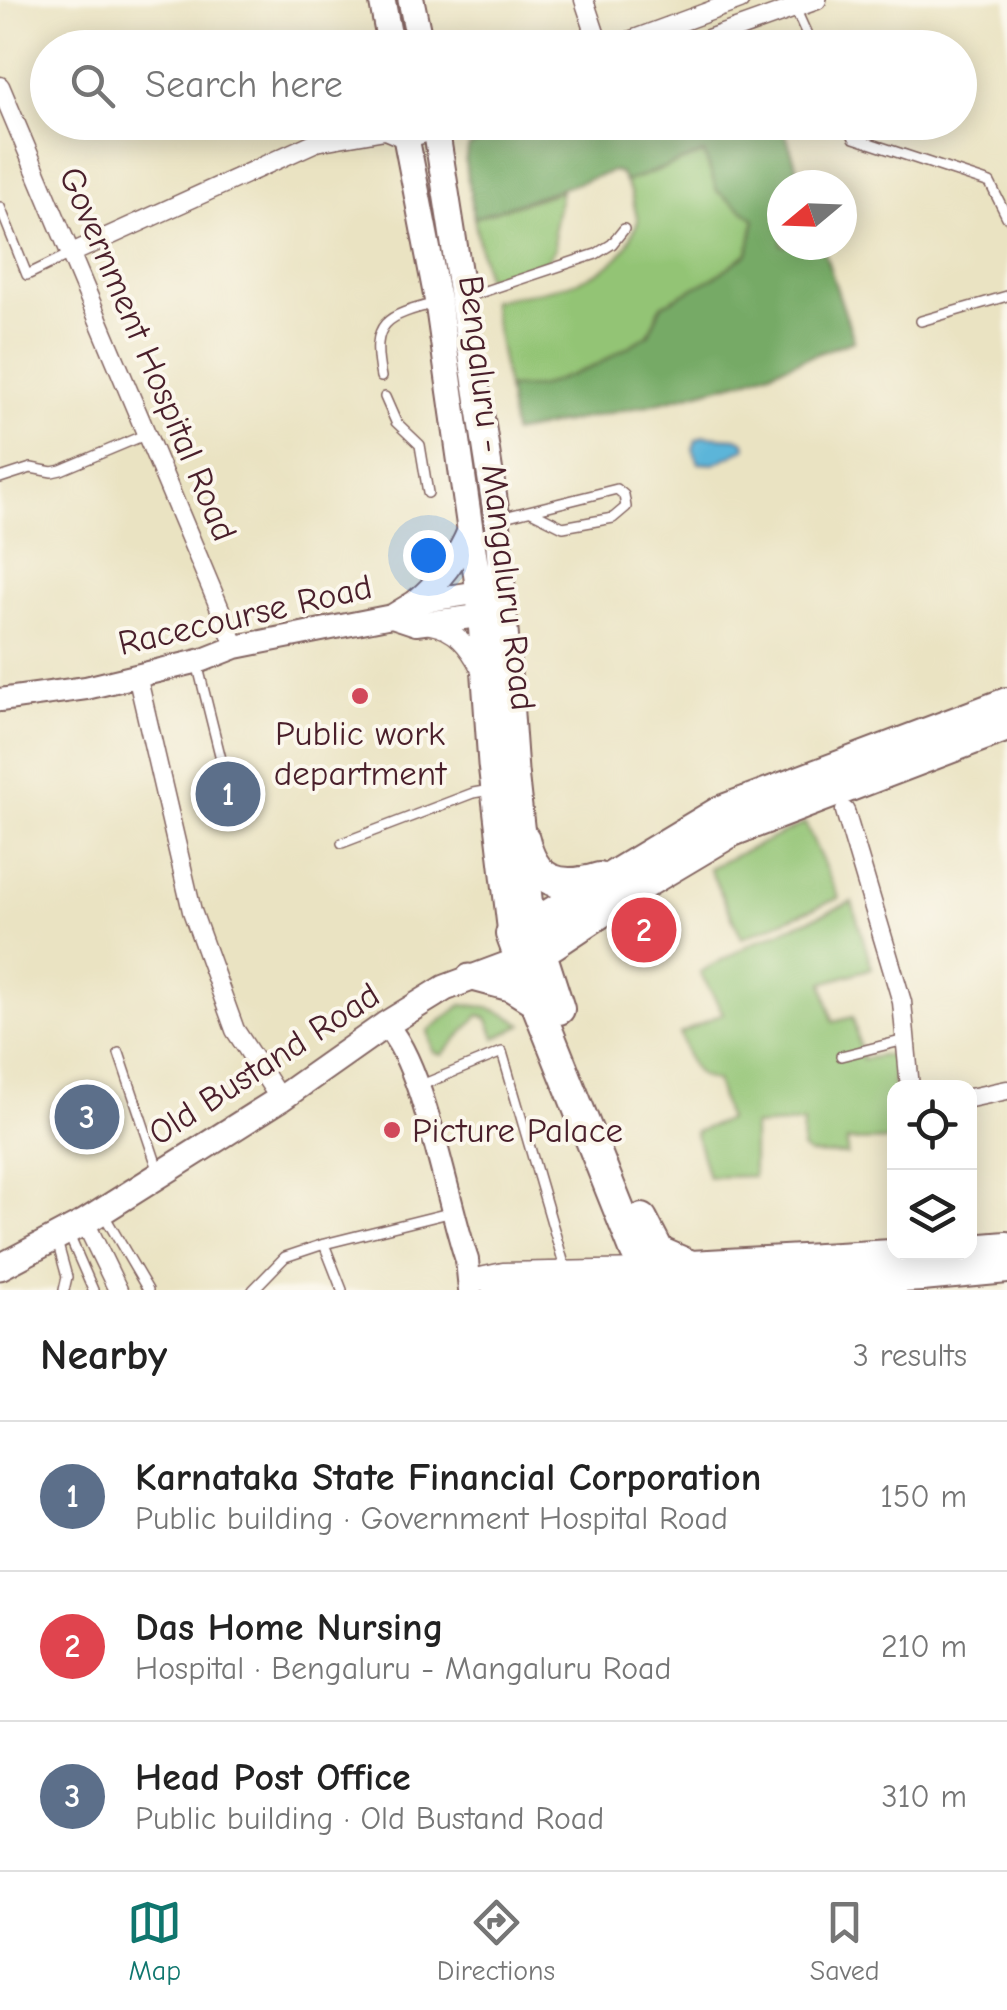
<!DOCTYPE html>
<meta charset="utf-8">
<style>
:root{--surface:#fff;--page:#f2f2f2;--text:#222;--muted:#767676;--line:#e0e0e0;--accent:#0f766e}
body{margin:0;font-family:"Comic Neue",sans-serif;background:var(--page);color:var(--text)}
.controls{position:absolute;right:30px;bottom:30px;display:grid;overflow:hidden;border-radius:20px;box-shadow:0 5px 25px #0003}
.controls button{width:90px;height:90px;display:grid;place-items:center;padding:0;border:0;border-bottom:2px solid var(--line);background:var(--surface);color:var(--text);font:50px sans-serif}
.compass{position:absolute;left:767px;top:170px;width:90px;height:90px;border-radius:50%;background:var(--surface);box-shadow:0 5px 25px #0003;rotate:251deg}
.you{position:absolute;left:428px;top:555px;width:35px;height:35px;margin:-25px;border:8px solid #fff;border-radius:50%;background:#1a73e8;box-shadow:0 0 0 15px #1a73e833}
.badge{display:grid;place-items:center;width:65px;height:65px;border-radius:50%;background:var(--accent);color:#fff;font-size:32px;font-weight:700}
.pin{position:absolute;translate:-50% -50%;border:5px solid #fff;box-shadow:0 2px 10px #0006}
.list{margin:0;padding:0;list-style:none}
h2{display:flex;justify-content:space-between;align-items:center;height:130px;margin:0;padding:0 40px;font-size:42px}
h2 small{font-size:32px;font-weight:400;color:var(--muted)}
.list li{display:grid;grid-template-columns:65px 1fr auto;gap:30px;align-items:center;box-sizing:border-box;height:150px;padding:0 40px;border-top:2px solid var(--line)}
.list b{display:block;font-size:38px;white-space:nowrap}
.list p{margin:0;font-size:32px;white-space:nowrap;color:var(--muted)}
.list em{font-size:32px;font-style:normal;color:var(--muted)}
.icon{flex:none;width:55px;height:55px;fill:none;stroke:currentColor;stroke-width:2;stroke-linecap:round;stroke-linejoin:round}
.map{position:relative;flex:none;width:1007px;height:1290px;overflow:hidden}
.search{position:absolute;background:var(--surface);box-shadow:0 5px 25px #0003;left:30px;right:30px;top:30px;height:110px;display:flex;align-items:center;gap:25px;box-sizing:border-box;padding:0 35px;border-radius:55px;color:var(--muted);font-size:38px}
.sheet{height:580px;background:var(--surface)}
nav{display:flex;justify-content:space-around;align-items:center;box-sizing:border-box;height:140px;border-top:2px solid var(--line);background:var(--surface);font-size:28px;color:var(--muted)}
nav a{display:grid;justify-items:center;gap:5px}
nav .on{color:var(--accent)}
.map>svg:first-child{display:block}
.green{fill:#93c475;stroke:#6e7250;stroke-width:2.5}
.forest{fill:#76aa66;stroke:#606448;stroke-width:2.5}
.water{fill:#5bb5d9;stroke:#526a82;stroke-width:2.5}
.lines{fill:none;stroke-linecap:round;stroke-linejoin:round}
.lane-casing{stroke:#826460;stroke-width:12}
.street-casing{stroke:#826460;stroke-width:21}
.secondary-casing{stroke:#826460;stroke-width:26}
.primary-casing{stroke:#826460;stroke-width:29}
.highway-casing{stroke:#826460;stroke-width:34}
.lane{stroke:#fff;stroke-width:9}
.street{stroke:#fff;stroke-width:18}
.secondary{stroke:#fff;stroke-width:22}
.primary{stroke:#fff;stroke-width:25}
.highway{stroke:#fff;stroke-width:30}
.poi-dot{fill:#d1495b;stroke:#fbf7ec;stroke-width:4}
.labels{text-anchor:middle;dominant-baseline:central;stroke-width:8;stroke-linejoin:round;paint-order:stroke}
.street-label{font-size:35px;fill:#4a1f2b;stroke:#fbf7ec}
.poi-label{font-size:35px;fill:#4a1f2b;stroke:#fbf7ec}
</style>
<div class="map">
<svg width="1007" height="1290" viewBox="0 0 1007 1290">
<rect width="100%" height="100%" fill="#fbf7ec"/>
<filter id="ink" filterUnits="userSpaceOnUse"><feTurbulence type="fractalNoise" baseFrequency=".01" numOctaves="2"/><feDisplacementMap in="SourceGraphic" scale="20" xChannelSelector="R" yChannelSelector="G"/><feConvolveMatrix kernelMatrix="1 2 1 2 8 2 1 2 1" color-interpolation-filters="sRGB"/></filter>
<filter id="wash" filterUnits="userSpaceOnUse"><feTurbulence type="fractalNoise" baseFrequency=".0048" numOctaves="4" result="noise"/><feDisplacementMap in="SourceGraphic" scale="40" xChannelSelector="R" yChannelSelector="G"/><feGaussianBlur stdDeviation="2.25" result="paint"/><feColorMatrix in="noise" values="0 0 0 0 0 0 0 0 0 0 0 0 0 0 0 0 0 1.4 0 .05"/><feComposite in="paint" operator="in"/></filter>
<g filter="url(#wash)">
<rect width="100%" height="100%" fill="#eae3c2"/>
<path class="green" d="M705 153 717 191 755 219 748 253 715 277 662 305 648 335 595 366 539 387 507 388 491 301C530 292 590 287 619 256 628 248 633 232 638 221L631 193 625 182Z
M561 191 554 228 555 248 547 261 486 279 474 218Z
M805 823 839 898 742 938 709 868Z
M852 902 872 968 823 983 833 1022 853 1017 862 1059 893 1054 894 1140 847 1141V1155L808 1154 802 1149 803 1123 753 1126V1176L708 1177 695 1132 727 1120 716 1081C689 1078 688 1056 680 1034L723 1013 700 972 753 943Z
M462 1005C486 1005 504 1011 523 1025L496 1038 487 1018 479 1015 442 1055 433 1052 428 1031Z"/>
<path class="forest" d="M533 122 782 123 803 185H782V245H822L854 340 749 379 653 404 513 433 507 388 539 387 595 366 648 335 662 305 715 277 748 253 755 219 717 191 704 153 625 182 620 173 613 171 474 218 465 161 469 146Z"/>
<path class="water" d="M704 436 737 438 745 442 746 448 714 464 699 463 693 449 696 440Z"/>
</g>
<g filter="url(#ink)">
<g class="lines">
<g class="lane-casing">
<path id="lane" d="M795 8 813 48
M847 122 854 138 990 183 1007 217
M0 207 27 275 72 253
M464 298 596 254 612 244 624 229
M921 321 1007 296
M381 377C370 321 386 316 436 303
M385 397 396 422 420 445 428 493
M0 478 31 468 52 472 61 470 147 434
M500 518 617 489 624 495 626 507 613 518 563 527 531 511
M197 663 223 767
M342 843 473 793 490 790
M119 1053 159 1172
M841 1056 905 1040
M419 1086 502 1052 566 1271
M104 1215 148 1290
M69 1235 93 1290
M57 1241 67 1277 64 1290
M324 1244 453 1212
M253 1290 285 1257 324 1244 342 1290"/>
</g>
<g class="street-casing">
<path id="street" d="M584 0 600 48
M610 48 740 0
M683 48 817 0
M0 86 236 647
M74 252 316 142 385 130 406 139 461 122
M431 625C456 629 469 647 480 668
M137 675 192 911 235 1030 280 1099
M845 811 902 1002 910 1088
M970 1098 1007 1090
M85 1222 118 1290
M480 1277 503 1272 645 1269
M469 1280 503 1285 658 1284"/>
</g>
<g class="secondary-casing">
<path id="secondary" d="M415 602C441 580 457 560 470 528
M392 616 415 602 494 590
M0 700 86 688 203 660 236 647 392 616 416 624 495 614
M385 1025C423 1059 448 1206 467 1260L470 1290"/>
</g>
<g class="primary-casing">
<path id="primary" d="M382 0 391 48
M411 0 421 48
M403 122 438 303 479 592 491 764 511 934
M435 122 497 518 515 771 532 925
M469 977 510 988 537 1005
M0 1267 85 1222 280 1099 385 1025 445 988 520 960"/>
</g>
<g class="highway-casing">
<path id="highway" d="M1007 703 721 811 532 925 511 934 537 1005 635 1250 648 1274 658 1281 684 1288 922 1276 1007 1268
M524 839C534 882 559 890 599 878
M532 925 559 1009
M523 959 553 944 643 884 732 831 1007 726
M642 1219 659 1252 691 1266 946 1252
M970 1250 1007 1247"/>
</g>
<use href="#lane" class="lane"/>
<use href="#street" class="street"/>
<use href="#secondary" class="secondary"/>
<use href="#primary" class="primary"/>
<use href="#highway" class="highway"/>
</g>
</g>
<g class="poi-dot">
<circle cx="360" cy="696" r="10"/>
<circle cx="392" cy="1130" r="10"/>
</g>
<g class="labels">
<g class="street-label">
<text transform="translate(148 354) rotate(67)">Government Hospital Road</text>
<text transform="translate(497 493) rotate(83)">Bengaluru - Mangaluru Road</text>
<text transform="translate(245 615) rotate(-13)">Racecourse Road</text>
<text transform="translate(264 1064) rotate(-33)">Old Bustand Road</text>
</g>
<g class="poi-label">
<text x="360" y="733">Public work<tspan x="360" dy="40">department</tspan></text>
<text x="412" y="1130" text-anchor="start">Picture Palace</text>
</g>
</g>
</svg>
<div class="controls">
<button><svg class="icon" aria-label="locate" viewBox="0 0 24 24"><circle cx="12" cy="12" r="6"/><path d="M12 2v4M12 18v4M2 12h4M18 12h4"/></svg></button>
<button><svg class="icon" aria-label="layers" viewBox="0 0 24 24"><path d="M12 4l9 5-9 5-9-5zM3 14l9 5 9-5"/></svg></button>
</div>
<svg class="compass" viewBox="-18 -18 36 36"><path d="M0-13l5 13h-10z" fill="#e53935"/><path d="M0 13l5-13h-10z" fill="#767676"/></svg>
<div class="you"></div>
<div class="pin badge" style="left:228px;top:794px;background:#5c6f8a">1</div>
<div class="pin badge" style="left:644px;top:930px;background:#e0444e">2</div>
<div class="pin badge" style="left:87px;top:1117px;background:#5c6f8a">3</div>
<div class="search"><svg class="icon" aria-label="search" viewBox="0 0 24 24"><circle cx="10" cy="10" r="6"/><path d="M15 15l6 6"/></svg>Search here</div>
</div>
<section class="sheet">
<h2>Nearby<small>3 results</small></h2>
<ul class="list">
<li><span class="badge" style="background:#5c6f8a">1</span><div><b>Karnataka State Financial Corporation</b><p>Public building · Government Hospital Road</p></div><em>150 m</em></li>
<li><span class="badge" style="background:#e0444e">2</span><div><b>Das Home Nursing</b><p>Hospital · Bengaluru - Mangaluru Road</p></div><em>210 m</em></li>
<li><span class="badge" style="background:#5c6f8a">3</span><div><b>Head Post Office</b><p>Public building · Old Bustand Road</p></div><em>310 m</em></li>
</ul>
</section>
<nav>
<a class="on"><svg class="icon" aria-label="map" viewBox="0 0 24 24"><path d="M3 6l6-2 6 2 6-2v14l-6 2-6-2-6 2zM9 4v14M15 6v14"/></svg>Map</a>
<a><svg class="icon" aria-label="directions" viewBox="0 0 24 24"><path d="M12 3l9 9-9 9-9-9zM9 14v-3h6M13 9l2 2-2 2"/></svg>Directions</a>
<a><svg class="icon" aria-label="saved" viewBox="0 0 24 24"><path d="M7 4h10v16l-5-4-5 4z"/></svg>Saved</a>
</nav>
